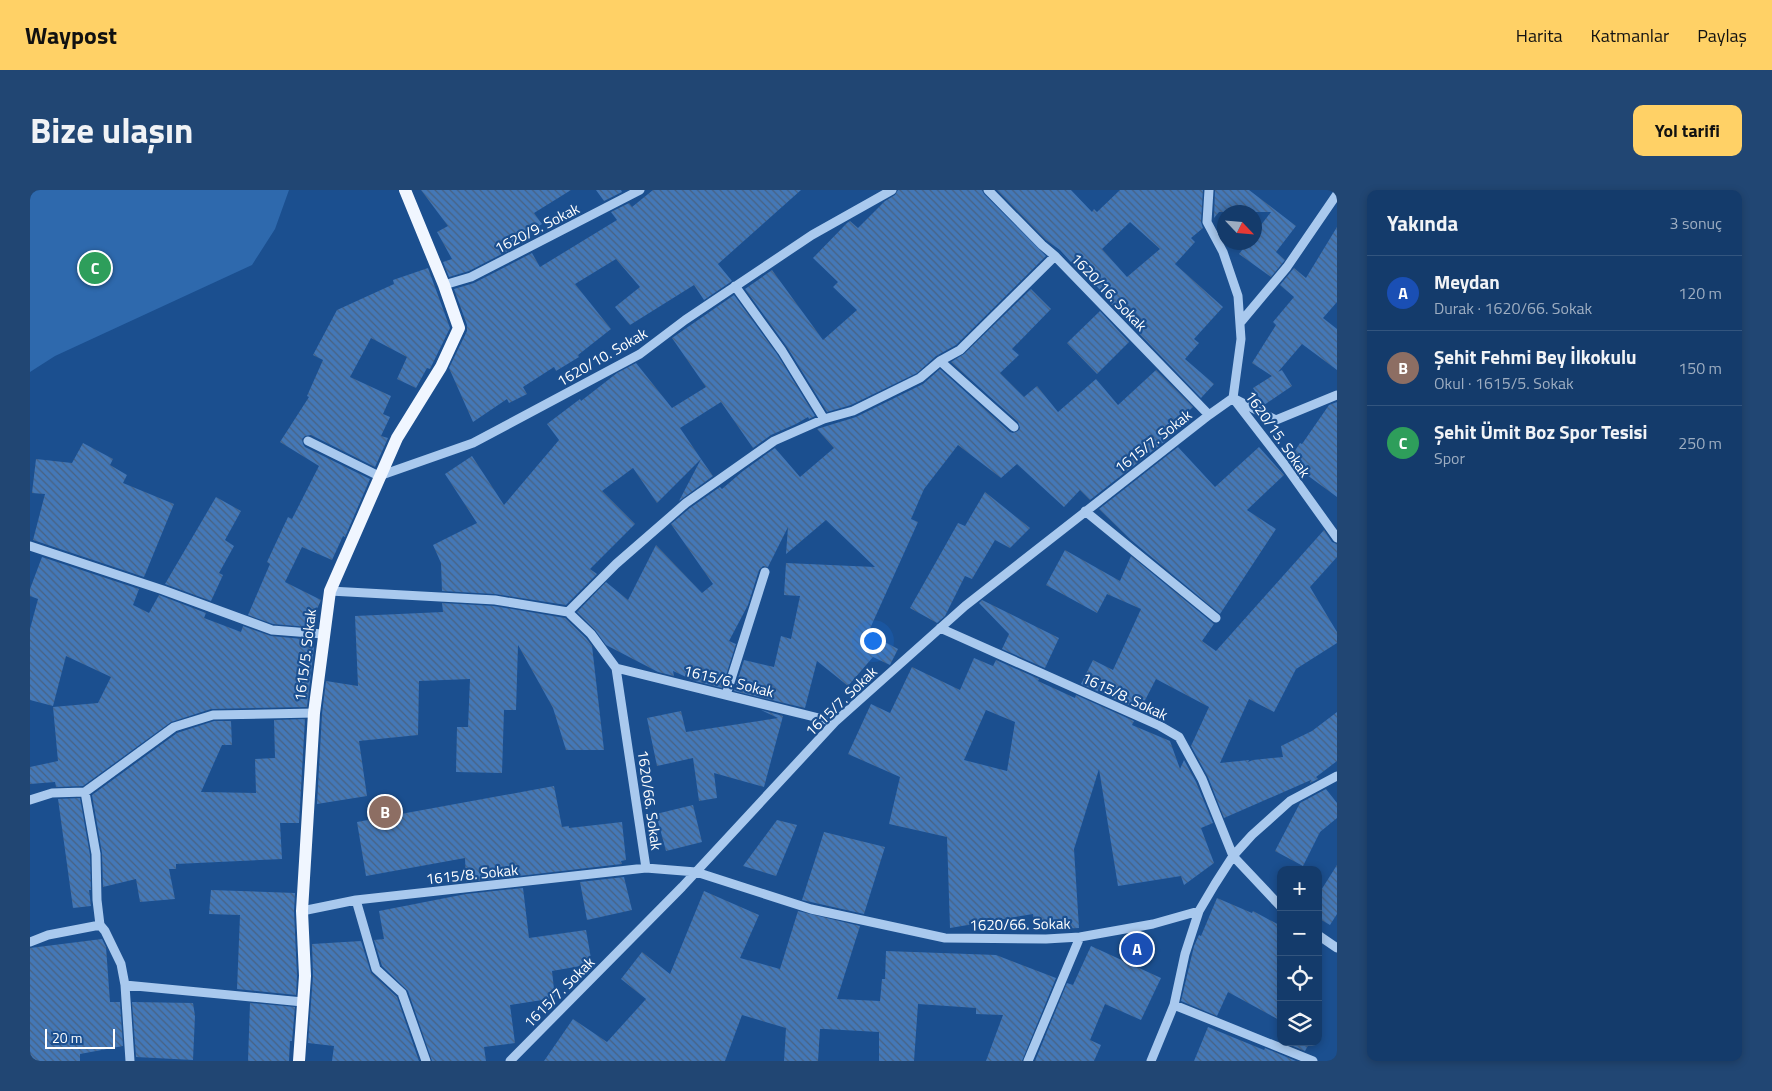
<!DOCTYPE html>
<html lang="tr">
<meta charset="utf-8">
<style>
:root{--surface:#143b6b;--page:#214673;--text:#f1f3f6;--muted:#9dadc1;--line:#33557e;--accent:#ffd166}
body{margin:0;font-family:"Titillium Web",sans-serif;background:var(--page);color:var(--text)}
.controls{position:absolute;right:15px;bottom:15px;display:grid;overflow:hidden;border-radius:10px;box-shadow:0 2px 8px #0003}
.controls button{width:45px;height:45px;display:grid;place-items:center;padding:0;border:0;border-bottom:1px solid var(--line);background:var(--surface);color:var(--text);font:25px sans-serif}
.compass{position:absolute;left:1187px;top:15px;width:45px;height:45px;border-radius:50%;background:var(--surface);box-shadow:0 2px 8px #0003;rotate:116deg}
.scale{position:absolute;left:15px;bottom:12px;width:70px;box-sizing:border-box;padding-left:5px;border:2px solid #fff;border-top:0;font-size:14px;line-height:18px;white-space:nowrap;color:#fff;-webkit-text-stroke:4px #1b4f8f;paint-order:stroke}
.you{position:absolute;left:842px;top:450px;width:18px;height:18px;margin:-12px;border:4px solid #fff;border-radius:50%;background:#1a73e8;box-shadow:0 0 0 8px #1a73e833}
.badge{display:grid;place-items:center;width:32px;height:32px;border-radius:50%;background:var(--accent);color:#fff;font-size:16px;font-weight:700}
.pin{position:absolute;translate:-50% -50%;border:2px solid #fff;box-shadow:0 1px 5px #0006}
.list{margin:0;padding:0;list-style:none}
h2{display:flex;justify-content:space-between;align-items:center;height:65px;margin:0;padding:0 20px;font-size:21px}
h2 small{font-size:16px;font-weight:400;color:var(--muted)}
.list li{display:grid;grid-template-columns:32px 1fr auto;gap:15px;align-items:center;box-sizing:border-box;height:75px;padding:0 20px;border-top:1px solid var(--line)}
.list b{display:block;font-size:19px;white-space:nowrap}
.list p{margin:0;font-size:16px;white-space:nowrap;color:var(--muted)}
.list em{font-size:16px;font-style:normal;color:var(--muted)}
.icon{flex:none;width:28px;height:28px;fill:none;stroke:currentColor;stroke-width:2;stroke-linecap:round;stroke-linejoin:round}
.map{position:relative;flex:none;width:1307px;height:871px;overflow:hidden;border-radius:10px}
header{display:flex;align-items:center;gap:30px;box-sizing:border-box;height:70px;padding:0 25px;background:var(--accent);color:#111}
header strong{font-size:24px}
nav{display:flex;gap:28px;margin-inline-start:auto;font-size:18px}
.intro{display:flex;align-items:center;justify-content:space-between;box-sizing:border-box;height:120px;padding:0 30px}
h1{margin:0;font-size:35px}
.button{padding:12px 22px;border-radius:10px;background:var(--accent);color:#111;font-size:18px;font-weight:700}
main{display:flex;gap:30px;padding:0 30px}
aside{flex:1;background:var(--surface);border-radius:10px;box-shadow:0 2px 8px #0003}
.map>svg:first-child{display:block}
.garden{fill:#2e69ad}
.building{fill:url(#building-back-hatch);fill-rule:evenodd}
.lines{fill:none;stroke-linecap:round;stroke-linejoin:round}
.minor{stroke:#a9c9ee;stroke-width:9}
.major{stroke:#f0f6ff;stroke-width:12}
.labels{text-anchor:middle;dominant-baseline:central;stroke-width:4.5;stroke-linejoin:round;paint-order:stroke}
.street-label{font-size:15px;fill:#fff;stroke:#1b4f8f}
</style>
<header>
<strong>Waypost</strong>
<nav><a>Harita</a><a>Katmanlar</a><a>Paylaş</a></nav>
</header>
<div class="intro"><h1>Bize ulaşın</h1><a class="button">Yol tarifi</a></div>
<main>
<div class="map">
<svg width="1307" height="871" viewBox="0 0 1307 871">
<defs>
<pattern id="building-back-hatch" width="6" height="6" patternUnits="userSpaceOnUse" patternTransform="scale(1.25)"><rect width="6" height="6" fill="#4478b7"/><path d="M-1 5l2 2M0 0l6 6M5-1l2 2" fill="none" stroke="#486282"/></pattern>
</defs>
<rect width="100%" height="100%" fill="#1b4f8f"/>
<path class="garden" d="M0 0H259L245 39 222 75 25 166 0 182Z"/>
<path class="building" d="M391 0H541L504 23 512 34 492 47 495 52 439 81 419 87 413 72 422 69 407 42 418 36Z
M566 0H591L592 2 574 11Z
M623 0H771L688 74 702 91 674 110 664 95 600 135 585 117 610 97 586 69 545 94 581 139 548 165 549 167 526 181 524 177 493 197 497 204 479 213 477 209 443 232 419 178 437 141V135L424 99 444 93 502 63 510 77 587 30 581 22 599 13 602 17Z
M868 0H952L954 4 1016 66 926 155 906 166 887 183 821 215 797 222 757 157 715 99 742 80 793 150 827 120 803 97 808 92 783 68 817 33 820 31 828 38 855 11 865 5Z
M967 0H1041L1062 22 1064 19 1067 22 1090 0H1173L1171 32 1173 38 1161 48 1165 52 1145 74 1193 117 1164 149 1169 153 1155 169 1184 194 1171 208 1079 112 1080 111 1051 79 1049 81 1030 60 1016 50ZM1100 32 1130 59 1097 87 1072 59Z
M1185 0H1219L1266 36 1246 62 1255 70 1241 87 1209 64 1218 52H1224V44L1241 22H1189L1184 28Z
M1307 37V112L1293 128 1307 139V180L1272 154 1248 182 1252 180 1262 196 1234 215 1223 198 1242 186 1222 173 1246 135 1243 132 1264 107 1250 95 1264 78 1276 88Z
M398 78 420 138 400 179 397 178 386 198 367 189 377 167 341 148 320 187 361 206 353 224 360 227 351 246 358 248 345 277 281 245 275 246 272 249 273 254 275 257 340 289 315 347 313 346 302 370 272 357 255 392 291 410 279 437 243 434 218 425 240 374 237 372 258 327 262 329 289 276 250 252 279 207 277 206 293 170 283 165 307 120 364 94 363 90Z
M1001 99 1021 119 982 159 989 165 970 183 994 207 1007 196 1028 222 1066 189 1088 215 1126 180 1163 217 1135 243 1139 248 1060 310 1050 300 1034 317 987 274 971 288 928 255 894 299 881 329 888 332 838 443 868 459 860 475 843 467 818 496 787 471 775 518 704 501 714 470 744 477 751 446 761 449 770 406 754 405 756 373 845 377 796 330 756 364 758 337 738 377 733 376 729 380 718 415 699 451 706 454 692 498 665 491 643 481 644 486 628 482 576 455 565 440 547 422 576 392 598 410 626 355 672 403 683 394 641 334 660 318 690 297 692 299 713 281 745 258 770 287 804 258 787 239 826 227 893 194 910 179 980 242 983 243 988 241 990 238 988 232 921 172 934 164Z
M704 105 747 164 785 226 779 229 778 227 766 234 741 245 723 258 691 212 650 238 671 269 627 313 603 278 572 301 605 334 560 379 567 384 536 415 465 404 412 401 411 373 403 355 447 333 415 284 442 266 474 315 529 250 517 234 550 209 551 211 587 183 606 173 642 218 676 197 642 148Z
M1070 121 1099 152 1067 184 1037 153Z
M1307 212V307L1262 274 1259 270 1270 253 1272 254 1299 215Z
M53 253 83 269 80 275 97 285 93 293 144 314 114 387 3 350 15 304 2 303 6 269 42 273Z
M1148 257 1185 297 1229 257 1254 285 1217 320 1246 339 1190 424 1101 350 1069 319Z
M671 269 683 286 649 311Z
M955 302 1000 338 980 358 965 350 942 389 935 386 915 426 907 433 880 418 928 333 935 336Z
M186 307 211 321 195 350 204 356 189 383 193 385 181 411 135 394Z
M1294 340 1302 352 1307 354V367L1280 397 1307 442V453L1266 479 1244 522 1219 509 1190 573 1219 570 1218 572 1223 570 1253 567 1251 556 1282 541 1307 522V571L1286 587 1288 589 1280 593 1281 590 1194 628 1178 587 1161 556 1179 517 1126 489 1110 520 1051 494 1063 470 1083 480 1111 419 1077 404 1067 423 1016 395 1035 360 1090 391 1101 366 1184 434 1172 451 1186 461Z
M12 367 109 399 103 415 119 423 129 405 176 423 174 428 211 442 213 436 241 446 273 449 270 456 284 457 277 517 181 519 141 532 53 596 26 597 25 592 0 594V577L28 571 23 517 68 513 81 487 36 466 23 516 0 510V439L8 409 0 406V399Z
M952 410 1029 448 1015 478 972 459 979 444 949 413Z
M412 413 464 416 535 428 556 448 562 456 574 560H536L523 518 488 455 486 520H474L472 583 426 582 427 537H438L440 489 389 491 388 545 329 551 337 606 287 614 292 524 296 491 328 496 325 426 413 422Z
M944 468 963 476 966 470 1009 489 1008 491 1045 508 1046 505 1104 531 1102 535 1140 551 1150 579 1154 570 1166 592 1183 633 1171 638 1184 673 1154 695 1151 686 1088 696 1069 579 1044 659 1049 738 1004 740 1003 724 920 738 917 647 859 634 870 587 818 564 841 514 860 523 882 477 930 500ZM956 520 985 532 977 581 934 570Z
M731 520 753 526 734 597 684 583 687 608 669 611 663 568 627 576 617 528 651 521 656 542 748 528Z
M275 529 269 633H250L252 669 146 674V679H139L145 709 110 712 106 689 73 697 72 663 62 605 147 543 184 531H201L202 555H192L171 602 226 603 225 569 245 568 244 530Z
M524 596 532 637 539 636V638L592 632 596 670 591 671 592 674 436 692 435 668 336 686 327 632Z
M1296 599 1307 613V628L1290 642 1273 676 1245 661 1270 613Z
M50 608 60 665 61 700H59L61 716 43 718 28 609Z
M663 615 672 652 636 661 626 624Z
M747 630 767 635 746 686 713 676Z
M794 642 855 657 834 724 772 710Z
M1307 675V724L1300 735 1288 728V705Z
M594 687 602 720 557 730 550 692Z
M493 698 499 748 556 740 562 774 522 781 525 808 480 815 485 853 454 857 456 871H402L378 801 352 776 344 750 354 749 349 721 436 704Z
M181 700 265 703 264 721 267 786 266 805 207 799 210 725 179 724Z
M674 701 729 725 710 768 750 779 768 721 830 736 807 809 850 811 852 789H855L856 761 966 765 1026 788 992 871H956L973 825 946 824V818L888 814 884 871H849V842L795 839H790L788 871H754L756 838 712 825 695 871H514L543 829 577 852 616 809 591 789 612 762 640 784Z
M1187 708 1222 723 1223 721 1251 736V831L1198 802 1187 826 1151 811 1164 756 1169 745 1171 746Z
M72 749 76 757 80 812H90L93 856 50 864V871H0V758Z
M331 751 341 783 367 807 389 871H302L304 856 278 853 283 786 282 754Z
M1061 756 1131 788 1111 830 1075 814 1060 850 1071 855 1064 871H1005L1037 793 1043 795Z
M102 812 163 813 165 826 163 870 106 867Z
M220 813 265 817 262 851H260L259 871H218Z
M1178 837 1234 860 1235 858 1266 871H1164Z
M1253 852H1280L1275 861Z"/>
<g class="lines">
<path class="minor" d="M958 0 1012 55 1025 66 1179 225
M1179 0 1177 32 1193 62 1208 106 1211 149 1203 208 1254 274 1307 348
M414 95 441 87 610 0
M705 96 752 161 794 229
M1210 133 1257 77 1307 4
M910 171 984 237
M278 251 349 286 443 253 610 164 655 130 782 45 862 0
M1055 321 1186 428
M0 356 133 400 242 440 293 444
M300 401 465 410 538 422 561 444 586 478 616 678 666 682 781 719 915 748 1016 749 1050 747 1123 734 1169 721
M538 422 586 374 656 313 744 251 794 229 823 221 890 188 910 171 930 160 1025 66
M910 438 1130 536 1149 547 1172 589 1203 666 1251 717
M586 478 805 532
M696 505 735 382
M55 602 66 664 67 710 70 735 75 741 91 774 95 795 100 871
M0 610 22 603 55 602 144 537 183 525 284 523
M326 710 346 779 372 803 396 871
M272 721 326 710 616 678
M1288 745 1307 758
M0 752 18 745 70 735
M95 795 273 812
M1144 815 1283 871
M480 871 652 697 805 532 935 416 1179 225 1203 208 1246 230 1307 205
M998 871 1050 747
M1121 871 1144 815 1155 764 1169 721 1185 694 1203 666 1222 645 1260 611 1307 586"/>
<path class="major" d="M269 871 275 786 272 721 284 523 300 401 367 248 411 177 429 138 414 95 375 0"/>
</g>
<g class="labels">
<g class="street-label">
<text transform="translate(507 38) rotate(-27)">1620/9. Sokak</text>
<text transform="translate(1079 102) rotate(46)">1620/16. Sokak</text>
<text transform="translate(572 167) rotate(-30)">1620/10. Sokak</text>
<text transform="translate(1248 244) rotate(55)">1620/15. Sokak</text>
<text transform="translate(1123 251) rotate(-38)">1615/7. Sokak</text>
<text transform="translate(275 465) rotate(-83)">1615/5. Sokak</text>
<text transform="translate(699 491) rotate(14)">1615/6. Sokak</text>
<text transform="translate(1095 506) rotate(25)">1615/8. Sokak</text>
<text transform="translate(811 511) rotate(-44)">1615/7. Sokak</text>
<text transform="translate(620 610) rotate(82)">1620/66. Sokak</text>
<text transform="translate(442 684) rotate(-6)">1615/8. Sokak</text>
<text transform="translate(990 734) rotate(-1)">1620/66. Sokak</text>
<text transform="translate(529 802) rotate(-45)">1615/7. Sokak</text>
</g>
</g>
</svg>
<div class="controls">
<button>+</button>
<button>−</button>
<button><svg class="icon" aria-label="locate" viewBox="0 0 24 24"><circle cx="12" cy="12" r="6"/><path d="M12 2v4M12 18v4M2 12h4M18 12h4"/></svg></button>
<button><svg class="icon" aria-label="layers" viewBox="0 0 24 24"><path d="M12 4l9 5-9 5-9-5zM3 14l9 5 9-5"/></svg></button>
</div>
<svg class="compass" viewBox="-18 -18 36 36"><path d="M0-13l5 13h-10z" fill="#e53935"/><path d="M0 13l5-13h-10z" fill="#9dadc1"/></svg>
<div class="scale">20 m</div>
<div class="you"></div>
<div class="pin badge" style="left:1107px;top:759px;background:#1a4fb4">A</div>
<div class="pin badge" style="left:355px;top:622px;background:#8d6e63">B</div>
<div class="pin badge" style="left:65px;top:78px;background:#2e9e5b">C</div>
</div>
<aside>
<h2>Yakında<small>3 sonuç</small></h2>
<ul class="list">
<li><span class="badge" style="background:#1a4fb4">A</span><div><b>Meydan</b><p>Durak · 1620/66. Sokak</p></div><em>120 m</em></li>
<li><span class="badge" style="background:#8d6e63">B</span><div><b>Şehit Fehmi Bey İlkokulu</b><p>Okul · 1615/5. Sokak</p></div><em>150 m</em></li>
<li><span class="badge" style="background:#2e9e5b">C</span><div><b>Şehit Ümit Boz Spor Tesisi</b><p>Spor</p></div><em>250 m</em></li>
</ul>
</aside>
</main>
